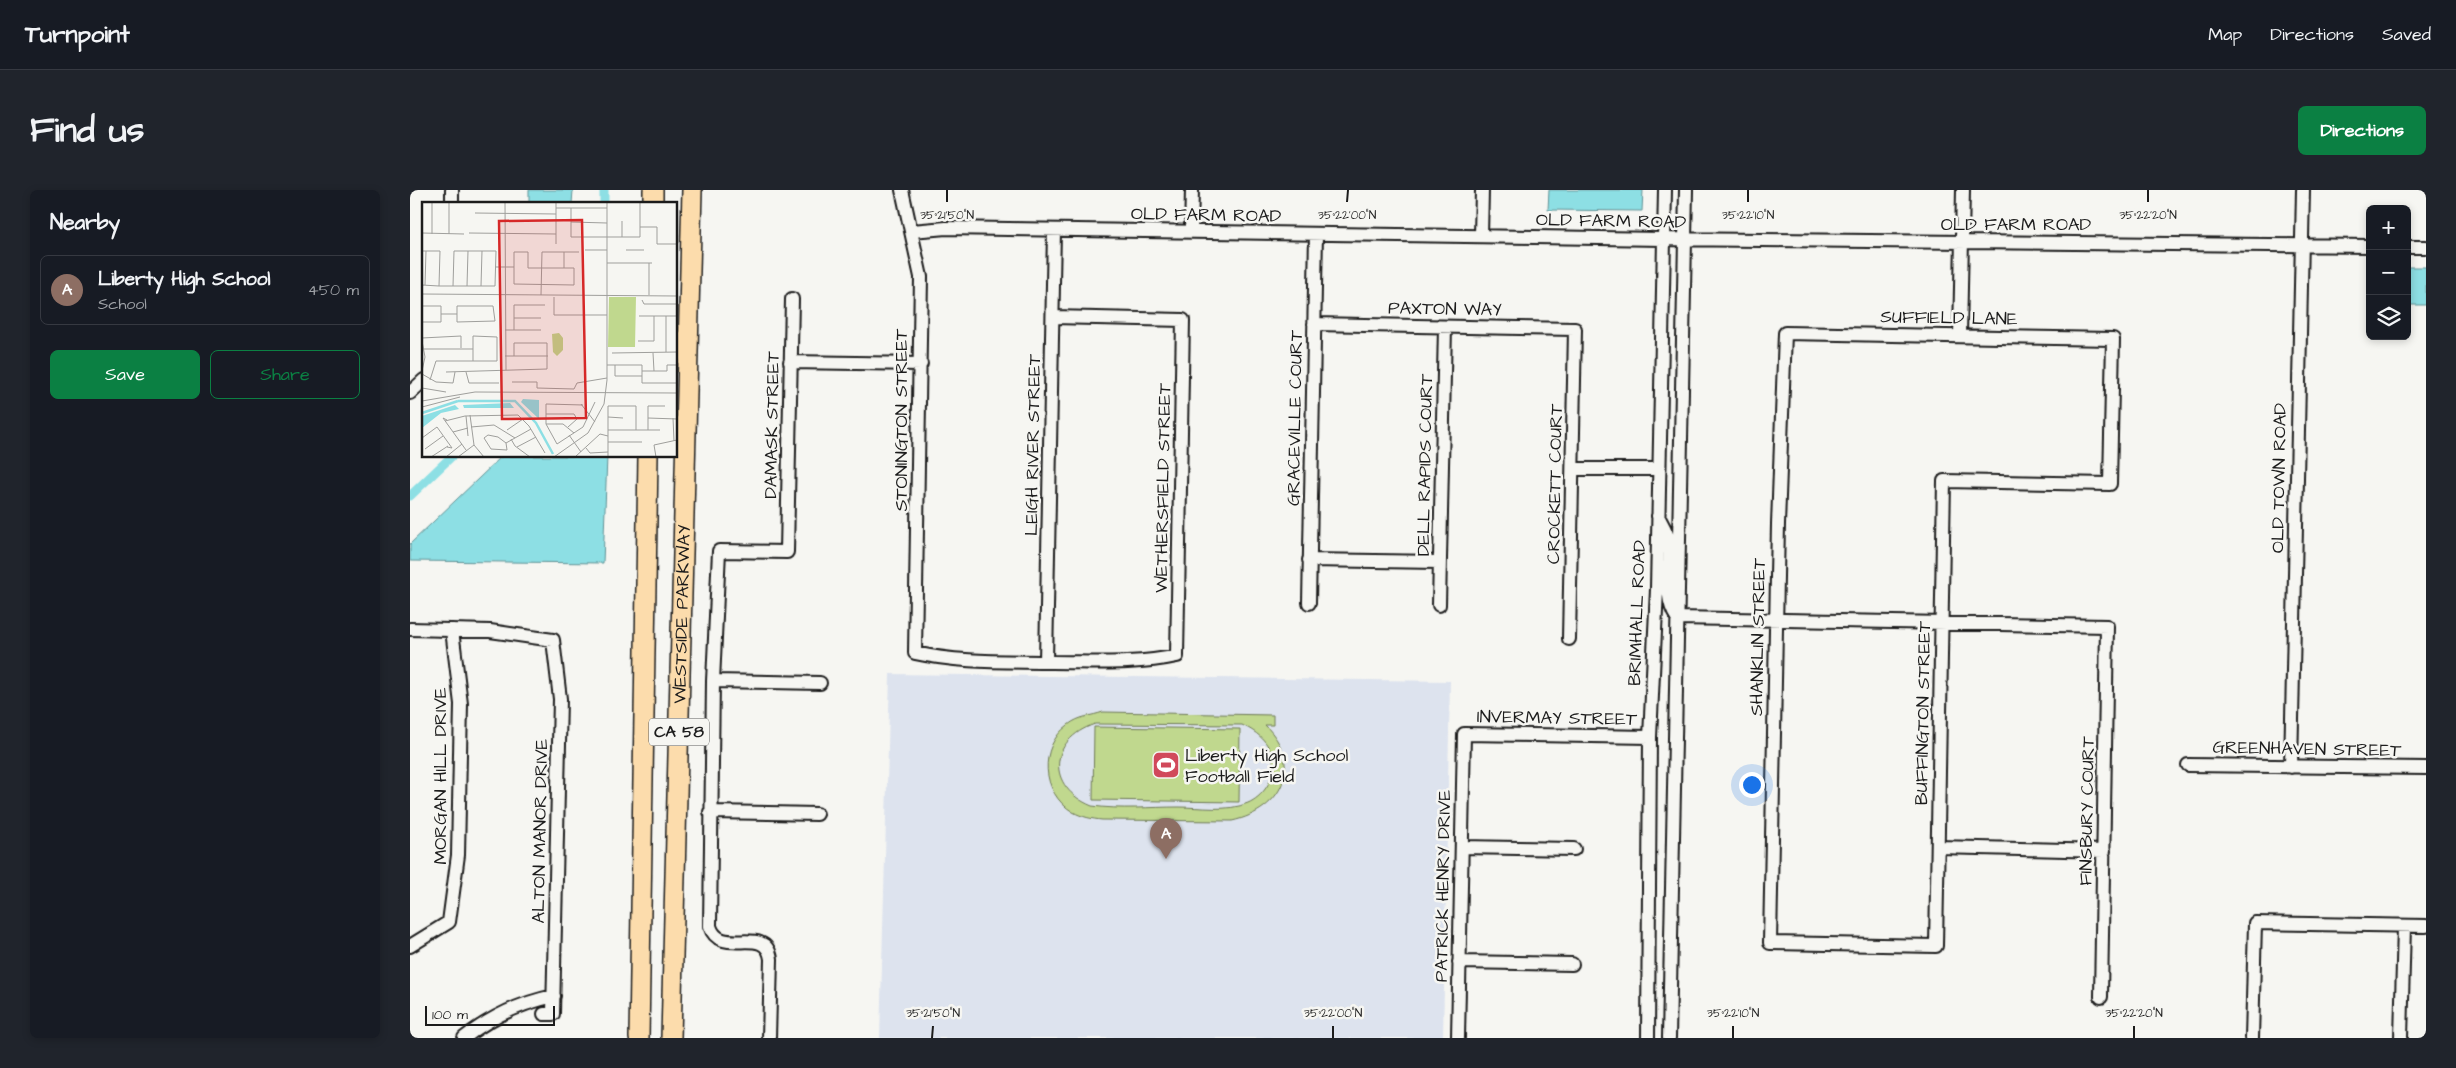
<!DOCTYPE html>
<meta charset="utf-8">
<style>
:root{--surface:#171b24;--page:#20242c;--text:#f1f3f6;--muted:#9ea1a6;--line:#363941;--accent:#0b8043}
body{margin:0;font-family:"Architects Daughter",sans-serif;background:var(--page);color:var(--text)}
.controls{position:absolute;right:15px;top:15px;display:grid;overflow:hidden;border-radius:8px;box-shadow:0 2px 8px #0003}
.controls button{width:45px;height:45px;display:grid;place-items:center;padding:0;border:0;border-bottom:1px solid var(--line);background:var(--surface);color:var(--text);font:25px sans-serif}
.scale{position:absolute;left:15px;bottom:12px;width:130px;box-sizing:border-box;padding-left:5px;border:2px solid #1c1c1c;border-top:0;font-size:14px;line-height:18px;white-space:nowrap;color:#1c1c1c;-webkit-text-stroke:4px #f6f6f2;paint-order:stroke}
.you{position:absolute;left:1341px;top:594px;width:18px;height:18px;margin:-12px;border:4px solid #fff;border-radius:50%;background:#1a73e8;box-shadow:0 0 0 8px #1a73e833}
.badge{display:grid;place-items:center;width:32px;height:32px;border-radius:50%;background:var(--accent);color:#fff;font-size:16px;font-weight:700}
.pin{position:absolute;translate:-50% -41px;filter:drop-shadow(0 1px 2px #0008)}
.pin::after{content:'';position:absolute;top:26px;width:18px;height:15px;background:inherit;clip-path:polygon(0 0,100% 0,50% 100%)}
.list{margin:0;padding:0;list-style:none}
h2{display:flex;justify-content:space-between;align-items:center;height:65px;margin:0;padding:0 20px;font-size:21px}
h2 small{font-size:16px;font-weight:400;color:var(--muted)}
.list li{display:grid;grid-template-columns:32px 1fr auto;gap:15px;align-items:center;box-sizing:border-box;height:70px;margin:0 10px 10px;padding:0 10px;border:1px solid var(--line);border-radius:8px}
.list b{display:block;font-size:19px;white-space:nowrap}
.list p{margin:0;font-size:16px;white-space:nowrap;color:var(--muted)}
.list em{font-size:16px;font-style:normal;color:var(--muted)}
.actions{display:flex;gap:10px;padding:15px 20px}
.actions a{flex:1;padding:11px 0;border:1px solid var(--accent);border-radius:8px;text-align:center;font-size:18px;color:var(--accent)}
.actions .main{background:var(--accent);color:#fff}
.icon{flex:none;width:28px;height:28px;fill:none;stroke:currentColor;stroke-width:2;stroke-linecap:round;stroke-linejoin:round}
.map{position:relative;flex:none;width:2016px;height:848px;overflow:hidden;border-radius:8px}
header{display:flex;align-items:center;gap:30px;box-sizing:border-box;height:70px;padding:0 25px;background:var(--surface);border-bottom:1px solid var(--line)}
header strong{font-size:24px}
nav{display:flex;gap:28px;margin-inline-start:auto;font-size:18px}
.intro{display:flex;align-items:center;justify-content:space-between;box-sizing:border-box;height:120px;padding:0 30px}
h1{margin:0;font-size:35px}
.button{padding:12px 22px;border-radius:8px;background:var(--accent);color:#fff;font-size:18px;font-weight:700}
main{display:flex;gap:30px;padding:0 30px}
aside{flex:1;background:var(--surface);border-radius:8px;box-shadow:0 2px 8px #0003}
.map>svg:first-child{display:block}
.built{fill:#dde3ee}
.green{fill:#c0d88e;stroke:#6e7a55;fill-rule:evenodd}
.water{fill:#8ddfe4;stroke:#609194}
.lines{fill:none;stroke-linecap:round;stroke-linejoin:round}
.canal{stroke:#8ddfe4;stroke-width:9}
.minor-casing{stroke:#1c1c1c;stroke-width:16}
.highway-casing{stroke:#1c1c1c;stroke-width:22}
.minor{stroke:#f6f6f2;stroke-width:12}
.highway{stroke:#fcdcac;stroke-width:19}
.ticks{fill:none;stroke:#1c1c1c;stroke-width:2}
.labels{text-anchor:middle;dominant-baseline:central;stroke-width:5;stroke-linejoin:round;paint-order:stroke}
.shield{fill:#f6f6f2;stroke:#5d5d5c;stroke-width:1}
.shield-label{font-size:16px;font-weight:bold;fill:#1c1c1c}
.street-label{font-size:18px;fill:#1c1c1c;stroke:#f6f6f2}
.poi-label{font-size:18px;fill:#1c1c1c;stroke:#f6f6f2;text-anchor:start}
.inset-river{fill:none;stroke:#8ddfe4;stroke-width:2.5}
.inset-road{fill:none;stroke:#9f9f9c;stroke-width:1}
.view{fill:#d62828;fill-opacity:0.15;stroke:#d62828;stroke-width:2.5}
.inset-edge{fill:none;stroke:#1c1c1c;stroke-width:2.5}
.ticks-label{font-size:12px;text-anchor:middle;fill:#1c1c1c;stroke:#f6f6f2;stroke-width:5;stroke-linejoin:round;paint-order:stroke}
</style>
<header>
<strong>Turnpoint</strong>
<nav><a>Map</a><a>Directions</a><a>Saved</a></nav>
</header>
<div class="intro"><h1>Find us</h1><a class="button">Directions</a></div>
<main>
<aside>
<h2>Nearby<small></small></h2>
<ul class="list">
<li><span class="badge" style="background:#8d6e63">A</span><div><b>Liberty High School</b><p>School</p></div><em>450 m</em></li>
</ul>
<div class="actions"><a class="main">Save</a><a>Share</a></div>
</aside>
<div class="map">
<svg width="2016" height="848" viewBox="0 0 2016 848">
<rect width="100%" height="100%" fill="#f6f6f2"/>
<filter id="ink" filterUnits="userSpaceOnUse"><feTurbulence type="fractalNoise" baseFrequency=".02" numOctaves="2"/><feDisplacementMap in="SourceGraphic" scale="10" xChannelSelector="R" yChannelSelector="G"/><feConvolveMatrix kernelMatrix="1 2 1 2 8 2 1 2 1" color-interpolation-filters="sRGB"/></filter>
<g filter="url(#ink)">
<path class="built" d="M480 484 1040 491 1033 848H470Z"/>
<path class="green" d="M693 522 863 525V535H855C894 574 873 620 822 631L692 630C682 629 672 627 663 622 631 603 628 557 658 535 669 526 682 526 693 522ZM685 534 832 535C849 543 862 554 863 574 864 591 852 607 838 613 818 622 790 617 769 617 740 617 711 620 682 616 636 597 638 550 685 534Z
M684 537 830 539 829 612 683 610Z"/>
<path class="water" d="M119 0H163L162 14H119Z
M1139 0H1233L1232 21 1138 20Z
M1997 77H2016V115H1997Z
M92 266H197L193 373 0 371V354Z"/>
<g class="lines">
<path class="canal" d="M194 14V0
M0 306 42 266"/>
<g class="minor-casing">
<path id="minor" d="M492 0 511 87 505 463C550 473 596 471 642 472 684 472 726 475 767 466L773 130 643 127
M42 14V0
M502 41 536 38 1253 49 1960 56
M781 42 782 0
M1071 46 1072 0
M1997 57H2016
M904 134 1165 139 1159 449
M1375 143 1703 149 1700 294 1534 291 1526 756 1360 753 1368 334Z
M1550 146 1553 0
M380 172 511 174
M0 203 14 190
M1163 279H1249
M1248 326C1252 334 1258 343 1259 351 1263 377 1251 404 1267 428L1697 436 1691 807
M899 370 1030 372
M899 413 906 44
M1029 415 1035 137
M0 439 80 441 143 450 150 509 143 824H134
M636 472 644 40
M303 491 410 493
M1778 575 2016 578
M1881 577 1893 0
M300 622 407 624
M1052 657 1164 659
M1528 657 1694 661
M0 756 39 732 48 665 51 514 42 440
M1049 772 1162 774
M54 848C81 827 110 813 144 806
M359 848 361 769C356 733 310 769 300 736L303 491 309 361 377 362 382 109
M1048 848 1054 544 1240 547
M1238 848 1240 547 1247 399 1255 0
M1259 848 1276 0
M1842 848 1845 733 2016 736
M1991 848 1994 736"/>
</g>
<g class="highway-casing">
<g id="highway">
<path d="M243 14V0"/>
<path d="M229 848 238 266"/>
<path id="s1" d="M261 848 282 0"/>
</g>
</g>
<use href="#minor" class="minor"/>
<use href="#highway" class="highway"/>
</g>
</g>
<path class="ticks" d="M537 12V0M937 12 938 0M1338 12V0M1738 12V0M522 848 523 836M923 848V836M1323 848V836M1724 848V836"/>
<defs>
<g id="stadium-square" transform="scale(1.4375)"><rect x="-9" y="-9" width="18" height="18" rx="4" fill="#d1495b" stroke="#f6f6f2"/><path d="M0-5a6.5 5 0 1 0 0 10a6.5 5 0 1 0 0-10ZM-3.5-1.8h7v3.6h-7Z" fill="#fff"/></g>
</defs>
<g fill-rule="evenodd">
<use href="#stadium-square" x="756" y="575"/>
</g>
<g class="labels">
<rect class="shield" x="239" y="528.5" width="60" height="27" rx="4"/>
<g class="shield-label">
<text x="269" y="542">CA 58</text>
</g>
<g class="street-label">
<text transform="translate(796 25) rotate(1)">OLD FARM ROAD</text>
<text transform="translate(1201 31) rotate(1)">OLD FARM ROAD</text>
<text x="1606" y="34">OLD FARM ROAD</text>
<text transform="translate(1035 119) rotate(1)">PAXTON WAY</text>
<text transform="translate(1539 128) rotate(1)">SUFFIELD LANE</text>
<text transform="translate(885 228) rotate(-89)">GRACEVILLE COURT</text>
<text transform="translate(491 230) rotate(-90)">STONINGTON STREET</text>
<text transform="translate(362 235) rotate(-89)">DAMASK STREET</text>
<text transform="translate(623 255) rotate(-89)">LEIGH RIVER STREET</text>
<text transform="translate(1015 275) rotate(-89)">DELL RAPIDS COURT</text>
<text transform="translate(1869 288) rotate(-89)">OLD TOWN ROAD</text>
<text transform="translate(1145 294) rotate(-89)">CROCKETT COURT</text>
<text transform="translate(753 298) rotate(-89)">WETHERSFIELD STREET</text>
<text transform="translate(1227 423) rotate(-88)">BRIMHALL ROAD</text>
<text stroke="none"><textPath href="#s1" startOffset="424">WESTSIDE PARKWAY</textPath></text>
<text transform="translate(1348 447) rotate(-89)">SHANKLIN STREET</text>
<text transform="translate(1513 523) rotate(-89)">BUFFINGTON STREET</text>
<text transform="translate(1147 528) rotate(1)">INVERMAY STREET</text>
<text transform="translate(1897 559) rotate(1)">GREENHAVEN STREET</text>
<text transform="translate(30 586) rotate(-90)">MORGAN HILL DRIVE</text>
<text transform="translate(1677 621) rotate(-89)">FINSBURY COURT</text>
<text transform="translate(130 641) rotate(-89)">ALTON MANOR DRIVE</text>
<text transform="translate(1033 696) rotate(-89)">PATRICK HENRY DRIVE</text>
</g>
<g class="poi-label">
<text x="775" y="565">Liberty High School<tspan x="775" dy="21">Football Field</tspan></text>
</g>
</g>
<g transform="translate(12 12)">
<rect width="255" height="255" fill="#f6f6f2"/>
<path d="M187 95H214L213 145H186ZM137 131 141 136V148L135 154 131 150 130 132Z" fill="#c0d88e"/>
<path d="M101 197 117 198V217L99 200ZM88 201 92 206H42L41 203ZM33 203 37 207 19 211 0 226V214Z" fill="#8ddfe4"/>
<path class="inset-river" d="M36 199H93L114 221 131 252M0 211 36 199"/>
<path class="inset-road" d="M83 0 84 168M134 0V42M134 6H185M149 6V35H218V0M53 11 134 12M149 20 185 21M218 25H235V42H255M0 31 42 32M47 31 134 32M10 32V0M27 32V0M200 35V19M163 48H185M204 48H222M0 49H18L17 84M92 50H106V66H152V83L92 82ZM185 61H230M73 65H92M142 66V50M0 83 17 84H73L74 49H32L31 84M3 83 4 49M45 84 46 49M59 84 60 49M0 92 255 94M119 93 120 50H157M227 93V61M132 95V113H185M220 98 222 102H255M0 104H19V120H0M35 104H71L73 119 35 120ZM19 112H35M217 114H255M92 116H119M83 128H119M92 128V103H123M0 136 39 134V146M0 139 3 155 0 169M216 139H232V114M2 147H51M244 150V114M190 151 255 150M231 151 232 169M83 154H126M185 163H220V181H255M193 163V174H220M220 169H245V163H255M24 170 125 167V141H92V154M44 170 47 181H77M0 172 14 180 31 181 33 170M8 178 14 159H75V135L51 134V159M90 180H115V186L152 187 155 181 185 176M0 186 24 190M0 199 53 190 255 191M159 202 173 220M161 203 124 202V222L135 242 161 225 173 200M0 205 38 195M124 212H152L155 217 146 225M48 213 52 243 62 255M44 214 46 234M186 215 201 216M226 216 255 217M251 216 252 239M25 218 21 216 44 248M23 219 43 214 96 213 107 224 123 251M124 222H141L152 231M49 225 72 223 93 236M85 228 101 217M186 228H238M226 228V204H243M31 230 46 226M147 233 159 250M0 236 15 225 30 246 25 245M62 236 66 233 76 235 84 241 85 248M62 236 69 247 85 248M89 237 93 244 108 255M186 240H220M84 241 109 227M95 245 114 235M164 246 168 251 186 250M3 247 21 234M9 255 26 244M24 255 40 242M36 255 52 243M132 255 166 231 182 202 185 178V0M153 255 178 232 186 234M186 255V204H214V228M234 255 232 243 255 238"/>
<path class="view" d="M160 18 164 216 80 217 77 19Z"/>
<rect width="255" height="255" class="inset-edge"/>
</g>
<g class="ticks-label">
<text x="537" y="29">35°21'50"N</text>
<text x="937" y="29">35°22'00"N</text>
<text x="1338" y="29">35°22'10"N</text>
<text x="1738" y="29">35°22'20"N</text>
<text x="523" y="827">35°21'50"N</text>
<text x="923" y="827">35°22'00"N</text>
<text x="1323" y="827">35°22'10"N</text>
<text x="1724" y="827">35°22'20"N</text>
</g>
</svg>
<div class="controls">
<button>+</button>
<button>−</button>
<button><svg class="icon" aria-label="layers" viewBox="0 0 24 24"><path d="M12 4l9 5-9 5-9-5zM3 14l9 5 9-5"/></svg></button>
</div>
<div class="scale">100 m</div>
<div class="you"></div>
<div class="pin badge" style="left:756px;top:669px;background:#8d6e63">A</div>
</div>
</main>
